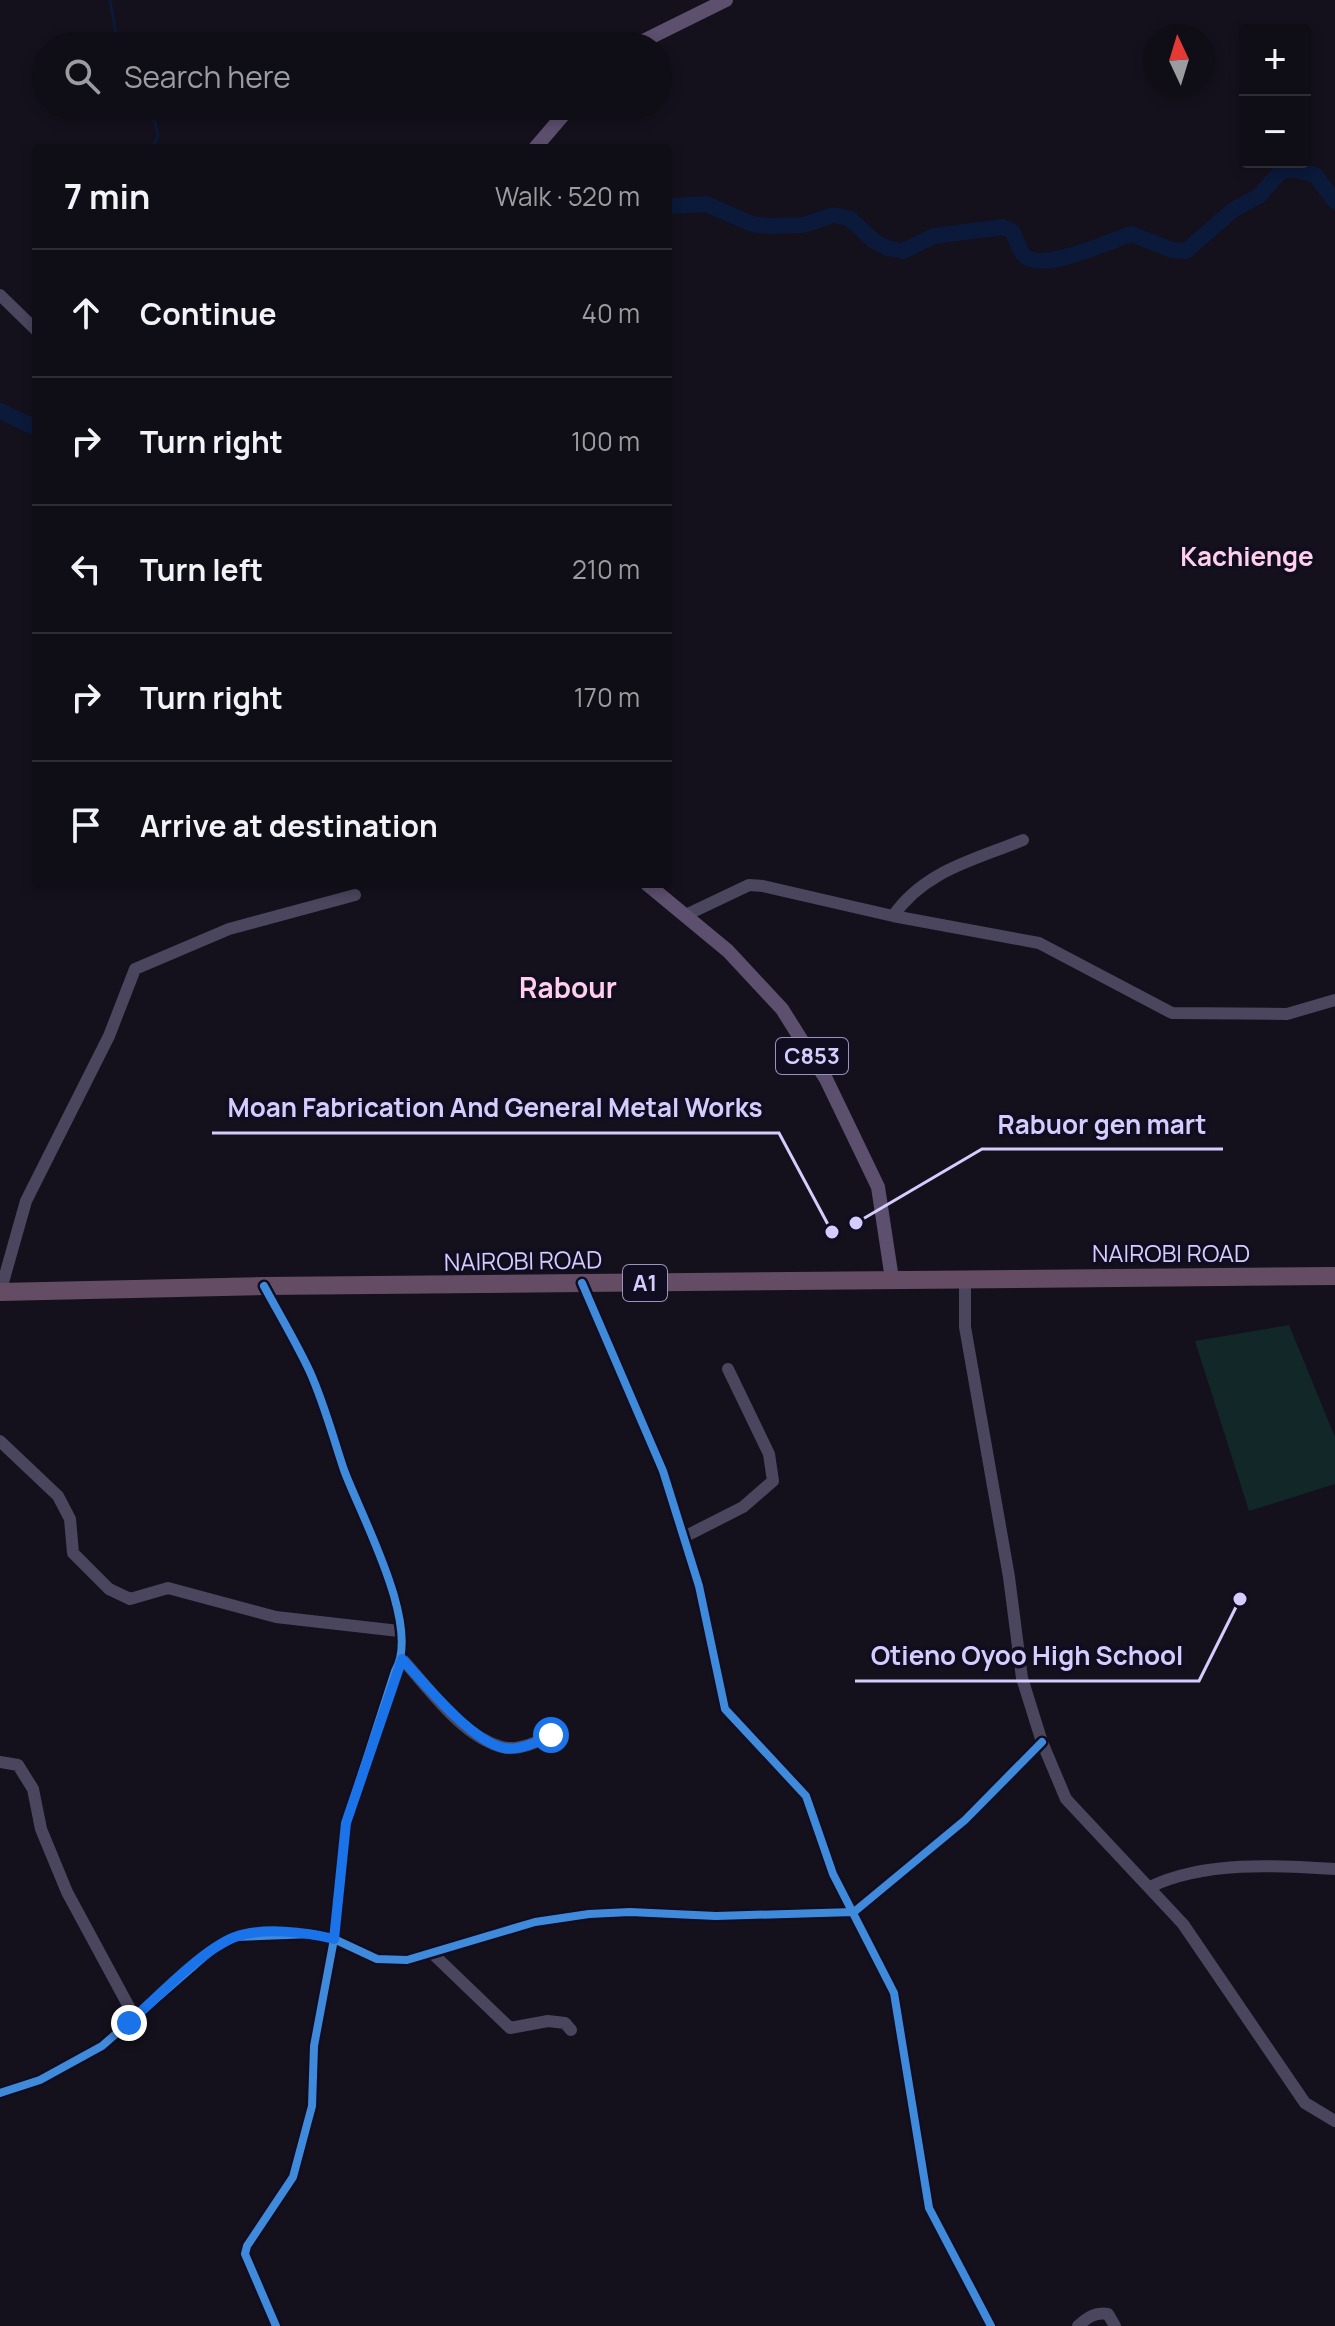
<!DOCTYPE html>
<meta charset="utf-8">
<style>
:root{--surface:#0f0d15;--page:#18161e;--text:#f1f3f6;--muted:#9b9ca0;--line:#2f2d34}
body{margin:0;font-family:Manrope,sans-serif;background:var(--page);color:var(--text)}
.controls{position:absolute;right:24px;top:24px;display:grid;overflow:hidden;border-radius:8px;box-shadow:0 4px 12px #0003}
.controls button{width:72px;height:72px;display:grid;place-items:center;padding:0;border:0;border-bottom:2px solid var(--line);background:var(--surface);color:var(--text);font:40px sans-serif}
.compass{position:absolute;left:1143px;top:24px;width:72px;height:72px;border-radius:50%;background:var(--surface);box-shadow:0 4px 12px #0003;rotate:356deg}
.stop{position:absolute;width:24px;height:24px;margin:-18px;border:6px solid #1a73e8;border-radius:50%;background:#fff}
.stop.end{background:#1a73e8;border-color:#fff;box-shadow:0 2px 8px #0008}
.list{margin:0;padding:0;list-style:none}
h2{display:flex;justify-content:space-between;align-items:center;height:104px;margin:0;padding:0 32px;font-size:34px}
h2 small{font-size:26px;font-weight:400;color:var(--muted)}
.list li{display:grid;grid-template-columns:52px 1fr auto;gap:24px;align-items:center;box-sizing:border-box;height:128px;padding:0 32px;border-top:2px solid var(--line)}
.list b{display:block;font-size:30px;white-space:nowrap}
.list em{font-size:26px;font-style:normal;color:var(--muted)}
.icon{flex:none;width:44px;height:44px;fill:none;stroke:currentColor;stroke-width:2;stroke-linecap:round;stroke-linejoin:round}
.map{position:relative;flex:none;width:1335px;height:2326px;overflow:hidden}
.search{position:absolute;background:var(--surface);box-shadow:0 4px 12px #0003;left:32px;top:32px;width:640px;height:88px;display:flex;align-items:center;gap:20px;box-sizing:border-box;padding:0 28px;border-radius:44px;color:var(--muted);font-size:30px}
.panel{position:absolute;background:var(--surface);box-shadow:0 4px 12px #0003;left:32px;top:144px;width:640px;height:744px;border-radius:8px}
.map>svg:first-child{display:block}
.green{fill:#112728}
.lines{fill:none;stroke-linecap:round;stroke-linejoin:round}
.stream{stroke:#0b193a;stroke-width:3}
.river{stroke:#0b193a;stroke-width:16}
.minor{stroke:#49465d;stroke-width:12}
.major{stroke:#5d4f6e;stroke-width:14}
.highway{stroke:#644d64;stroke-width:18}
.cycleway-casing{stroke:#110d20;stroke-width:13}
.cycleway{stroke:#408adc;stroke-width:8}
.route{stroke:#1a73e8;stroke-width:10}
.labels{text-anchor:middle;dominant-baseline:central;stroke-width:7;stroke-linejoin:round;paint-order:stroke}
.shield{fill:#110d20;stroke:#9a93bb;stroke-width:2}
.shield-label{font-size:22px;font-weight:bold;fill:#d5cdfe}
.street-label{font-size:24px;fill:#d5cdfe;stroke:#110d20}
.neighbourhood-label{font-size:26px;font-weight:bold;fill:#ffcfeb;stroke:#110d20}
.quarter-label{font-size:28px;font-weight:bold;fill:#ffcfeb;stroke:#110d20}
.leader{fill:none;stroke:#d5cdfe;stroke-width:3}
.callout-dot{fill:#d5cdfe;stroke:#110d20;stroke-width:3}
.callout-label{font-size:26px;text-anchor:middle;font-weight:bold;fill:#d5cdfe;stroke:#110d20;stroke-width:7;stroke-linejoin:round;paint-order:stroke}
</style>
<div class="map">
<svg width="1335" height="2326" viewBox="0 0 1335 2326">
<rect width="100%" height="100%" fill="#14111c"/>
<path class="green" d="M1289 1325 1335 1437V1484L1249 1511 1195 1341Z"/>
<g class="lines">
<path class="stream" d="M110 0 118 46
M140 106 155 122 158 136 152 148"/>
<path class="river" d="M668 206 706 204 752 224 767 226 804 225 833 215 849 218 874 241 887 248 903 251 934 236 1003 227 1012 231C1016 238 1018 248 1023 254 1038 275 1110 241 1131 234L1172 250 1186 251 1233 210 1259 196 1281 171 1293 169 1315 175 1335 201
M0 411 36 428"/>
<path class="minor" d="M0 295 36 330
M688 914 749 885 763 886 893 916 1039 943 1172 1013 1287 1014 1335 1000
M893 916C925 870 975 860 1023 840
M965 1277V1327L1009 1577 1022 1678 1042 1742 1066 1799 1183 1924 1305 2103 1335 2121
M582 1283 663 1471 699 1586 725 1709 806 1796 833 1874 894 1993 929 2208 991 2326
M264 1286C279 1314 296 1342 310 1372 324 1403 333 1437 344 1470 361 1516 422 1627 395 1671L346 1823 334 1939 314 2046 312 2106 293 2177 247 2246 245 2254 276 2326
M0 1293 26 1201 109 1036 135 969 229 929 355 895
M0 1441 58 1496 70 1519 73 1553 109 1589 130 1599 168 1588 276 1617 399 1631
M684 1537 743 1507 773 1481 769 1454 728 1369
M402 1659C429 1688 461 1736 502 1747 517 1751 538 1742 551 1735
M0 1762 18 1765 33 1789 41 1829 67 1892 135 2018
M1150 1887C1203 1861 1277 1865 1335 1869
M432 1953 510 2028 548 2021 565 2023 571 2030
M0 2093 40 2080 102 2046 212 1950 235 1937 312 1934 334 1939 377 1959 407 1960 535 1922 589 1914 630 1912 716 1916 854 1912 965 1820 1042 1742
M1078 2326C1088 2317 1095 2312 1108 2314L1115 2326"/>
<path class="major" d="M633 46 726 0
M535 148 571 106
M647 884 728 951 782 1009 826 1079 878 1187 892 1279"/>
<path class="highway" d="M0 1292 264 1286 1335 1276"/>
<g class="cycleway-casing">
<path id="cycleway" d="M582 1283 663 1471 699 1586 725 1709 806 1796 833 1874 894 1993 929 2208 991 2326
M264 1286C279 1314 296 1342 310 1372 324 1403 333 1437 344 1470 361 1516 422 1627 395 1671L346 1823 334 1939 314 2046 312 2106 293 2177 247 2246 245 2254 276 2326
M0 2093 40 2080 102 2046 212 1950 235 1937 312 1934 334 1939 377 1959 407 1960 535 1922 589 1914 630 1912 716 1916 854 1912 965 1820 1042 1742"/>
</g>
<use href="#cycleway" class="cycleway"/>
</g>
<g class="lines">
<path class="route" d="M129 2023C154 2000 204 1948 235 1937 262 1927 306 1932 334 1939L346 1823 402 1659C424 1683 472 1742 504 1748 518 1751 539 1742 551 1735"/>
</g>
<g class="labels">
<g class="shield">
<rect x="776" y="1038" width="72" height="36" rx="6"/>
<rect x="623" y="1265" width="44" height="36" rx="6"/>
</g>
<g class="shield-label">
<text x="812" y="1056">C853</text>
<text x="645" y="1283">A1</text>
</g>
<g class="street-label">
<text x="1171" y="1252">NAIROBI ROAD</text>
<text transform="translate(523 1260) rotate(-1)">NAIROBI ROAD</text>
</g>
<g class="neighbourhood-label">
<text x="1247" y="556">Kachienge</text>
</g>
<g class="quarter-label">
<text x="568" y="987">Rabour</text>
</g>
</g>
<path class="leader" d="M832 1232L779 1133H212M856 1223L982 1149H1223M1240 1599L1199 1681H855"/>
<g class="callout-dot">
<circle cx="832" cy="1232" r="8"/>
<circle cx="856" cy="1223" r="8"/>
<circle cx="1240" cy="1599" r="8"/>
</g>
<g class="callout-label">
<text x="495" y="1117">Moan Fabrication And General Metal Works</text>
<text x="1102" y="1134">Rabuor gen mart</text>
<text x="1027" y="1665">Otieno Oyoo High School</text>
</g>
</svg>
<div class="controls">
<button>+</button>
<button>−</button>
</div>
<svg class="compass" viewBox="-18 -18 36 36"><path d="M0-13l5 13h-10z" fill="#e53935"/><path d="M0 13l5-13h-10z" fill="#9b9ca0"/></svg>
<div class="stop" style="left:551px;top:1735px"></div>
<div class="stop end" style="left:129px;top:2023px"></div>
<div class="search"><svg class="icon" aria-label="search" viewBox="0 0 24 24"><circle cx="10" cy="10" r="6"/><path d="M15 15l6 6"/></svg>Search here</div>
<section class="panel">
<h2>7 min<small>Walk · 520 m</small></h2>
<ul class="list">
<li><svg class="icon" aria-label="ahead" viewBox="0 0 24 24"><path d="M12 20V5M6 11l6-6 6 6"/></svg><div><b>Continue</b></div><em>40 m</em></li>
<li><svg class="icon" aria-label="right" viewBox="0 0 24 24"><path d="M7 20v-9h11M14 6l5 5-5 5"/></svg><div><b>Turn right</b></div><em>100 m</em></li>
<li><svg class="icon" aria-label="left" viewBox="0 0 24 24"><path d="M17 20v-9H6M10 6l-5 5 5 5"/></svg><div><b>Turn left</b></div><em>210 m</em></li>
<li><svg class="icon" aria-label="right" viewBox="0 0 24 24"><path d="M7 20v-9h11M14 6l5 5-5 5"/></svg><div><b>Turn right</b></div><em>170 m</em></li>
<li><svg class="icon" aria-label="arrive" viewBox="0 0 24 24"><path d="M6 21V4h12l-3 4 3 4H6"/></svg><div><b>Arrive at destination</b></div></li>
</ul>
</section>
</div>
